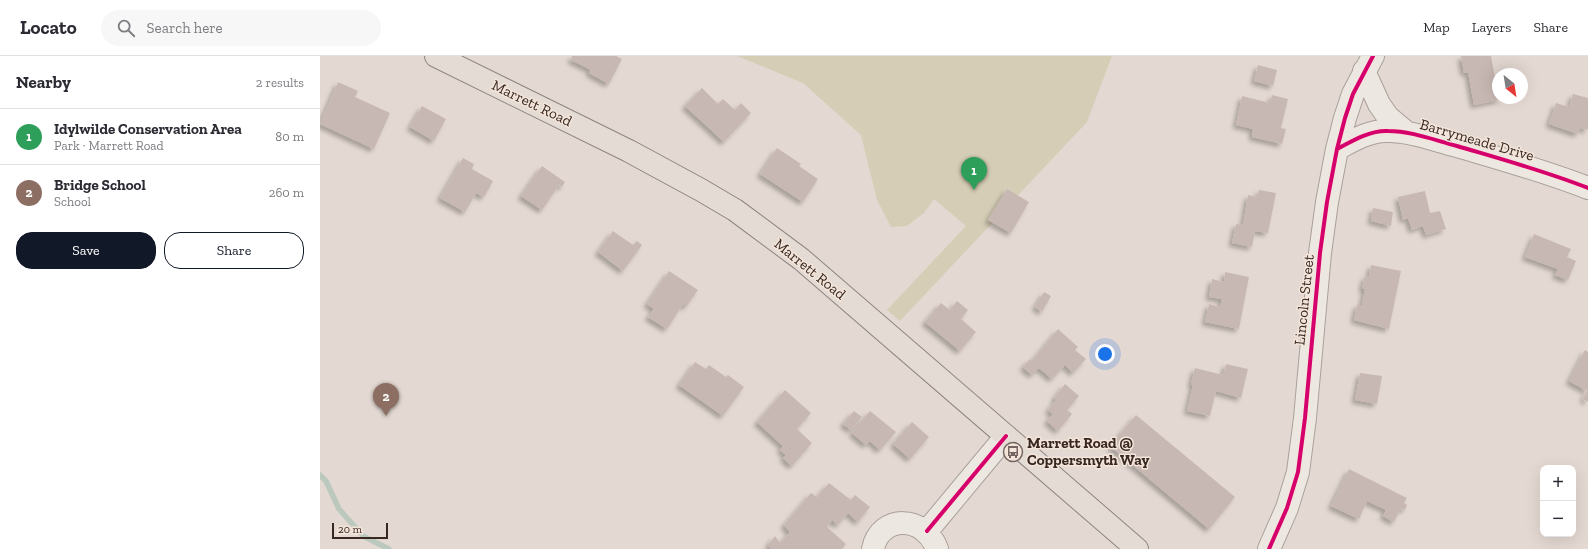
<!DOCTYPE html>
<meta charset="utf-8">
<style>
:root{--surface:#fff;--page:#f7f7f7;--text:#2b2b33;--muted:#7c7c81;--line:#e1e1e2;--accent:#111827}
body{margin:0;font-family:"Zilla Slab",serif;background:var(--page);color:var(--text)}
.controls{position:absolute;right:12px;bottom:12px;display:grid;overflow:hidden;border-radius:8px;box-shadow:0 4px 16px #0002}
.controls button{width:36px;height:36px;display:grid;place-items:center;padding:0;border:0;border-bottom:1px solid var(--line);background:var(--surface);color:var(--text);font:20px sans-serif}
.compass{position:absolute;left:1172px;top:12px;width:36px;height:36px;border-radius:50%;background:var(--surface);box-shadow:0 4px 16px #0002;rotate:150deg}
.scale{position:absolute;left:12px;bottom:10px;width:56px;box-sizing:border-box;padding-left:4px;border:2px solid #392722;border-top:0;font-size:11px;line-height:14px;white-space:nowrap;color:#392722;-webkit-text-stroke:3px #f3e5d9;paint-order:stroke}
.you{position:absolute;left:785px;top:298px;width:14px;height:14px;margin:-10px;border:3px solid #fff;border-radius:50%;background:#1a73e8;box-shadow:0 0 0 6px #1a73e833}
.badge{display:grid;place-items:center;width:26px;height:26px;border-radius:50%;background:var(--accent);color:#fff;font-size:13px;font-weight:700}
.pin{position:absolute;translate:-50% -33px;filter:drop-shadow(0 1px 2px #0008)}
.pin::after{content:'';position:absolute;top:21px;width:14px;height:12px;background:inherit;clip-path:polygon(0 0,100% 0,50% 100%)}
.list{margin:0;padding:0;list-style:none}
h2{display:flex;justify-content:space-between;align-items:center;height:52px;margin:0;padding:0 16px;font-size:17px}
h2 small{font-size:13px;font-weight:400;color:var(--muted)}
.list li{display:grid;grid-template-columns:26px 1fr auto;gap:12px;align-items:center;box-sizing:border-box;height:56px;padding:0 16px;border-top:1px solid var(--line)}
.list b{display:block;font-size:15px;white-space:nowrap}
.list p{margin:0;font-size:13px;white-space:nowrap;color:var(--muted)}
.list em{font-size:13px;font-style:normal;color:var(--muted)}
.actions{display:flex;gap:8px;padding:12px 16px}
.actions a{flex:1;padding:9px 0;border:1px solid var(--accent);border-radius:16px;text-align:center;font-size:14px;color:var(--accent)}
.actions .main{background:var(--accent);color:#fff}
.icon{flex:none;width:22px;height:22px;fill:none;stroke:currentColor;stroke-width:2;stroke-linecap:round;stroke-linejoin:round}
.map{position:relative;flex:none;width:1268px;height:493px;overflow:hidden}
header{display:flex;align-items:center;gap:24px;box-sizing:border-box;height:56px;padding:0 20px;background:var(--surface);border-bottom:1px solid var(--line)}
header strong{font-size:19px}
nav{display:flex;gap:22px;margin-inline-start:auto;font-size:14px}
.search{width:280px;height:36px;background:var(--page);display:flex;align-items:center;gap:10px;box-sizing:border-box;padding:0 14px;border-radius:22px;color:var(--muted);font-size:15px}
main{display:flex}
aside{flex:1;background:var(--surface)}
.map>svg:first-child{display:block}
.green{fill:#d5cdb5}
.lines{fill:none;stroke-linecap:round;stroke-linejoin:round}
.stream{stroke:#bbc8bd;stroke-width:5.5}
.building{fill:#c8b8b3;filter:url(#shadow)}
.minor-casing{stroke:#aa9f9a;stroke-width:24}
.major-casing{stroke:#8f8581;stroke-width:24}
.minor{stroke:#ede7e2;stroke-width:22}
.major{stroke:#e4dbd5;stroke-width:22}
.cycleway-casing{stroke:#f3e5d9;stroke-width:6}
.cycleway{stroke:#d6006c;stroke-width:4}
.labels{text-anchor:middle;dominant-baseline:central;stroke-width:3;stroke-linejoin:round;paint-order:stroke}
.street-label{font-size:15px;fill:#392722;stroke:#f3e5d9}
.poi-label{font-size:15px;font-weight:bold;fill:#392722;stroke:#f3e5d9;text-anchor:start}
</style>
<header>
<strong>Locato</strong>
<div class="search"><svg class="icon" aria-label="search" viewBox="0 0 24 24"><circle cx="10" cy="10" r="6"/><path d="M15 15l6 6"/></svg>Search here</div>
<nav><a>Map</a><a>Layers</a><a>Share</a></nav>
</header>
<main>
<aside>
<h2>Nearby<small>2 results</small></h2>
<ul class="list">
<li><span class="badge" style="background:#2e9e5b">1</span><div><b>Idylwilde Conservation Area</b><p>Park · Marrett Road</p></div><em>80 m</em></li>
<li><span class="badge" style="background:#8d6e63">2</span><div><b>Bridge School</b><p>School</p></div><em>260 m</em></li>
</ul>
<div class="actions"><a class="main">Save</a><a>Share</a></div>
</aside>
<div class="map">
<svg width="1268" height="493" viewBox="0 0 1268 493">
<defs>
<filter id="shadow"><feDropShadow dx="-3.5" dy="3.5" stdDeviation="2" flood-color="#0004"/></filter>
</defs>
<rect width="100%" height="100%" fill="#e4d9d2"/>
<path class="green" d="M417 0H792L767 66 580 265 567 254 646 170 614 143 604 157 587 170 571 171 557 144 541 79 483 27Z"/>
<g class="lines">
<path class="stream" d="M0 419 6 425 19 453 43 480 69 493"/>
</g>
<path class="building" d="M252 0H296L302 3 289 28 269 17 271 14 251 4Z
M1141 0H1171L1175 22 1178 21V42L1184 43 1154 49 1148 16 1144 17Z
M938 9 957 14 953 30 934 25Z
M18 26 38 35 35 41 70 57 54 93 0 68Z
M382 32 398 48 403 43 415 54 421 47 431 57 404 86 365 50Z
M1253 38 1268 42V74L1260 72 1258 78 1229 68 1236 47 1249 51Z
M952 39 968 43 961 72 966 73 962 88 932 81 933 73 916 69 922 40 950 47Z
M102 50 126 63 114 85 90 71Z
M457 92 481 108 479 110 498 123 483 146 440 118Z
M143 102 154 108 152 113 173 125 164 141 156 137 145 156 120 142Z
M222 110 245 126 242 131 239 129 222 154 201 140Z
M687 133 709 146 691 177 668 164Z
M939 134 956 137 948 177 935 175 932 191 912 187 916 168 923 169 928 139 937 141Z
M1105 135 1110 157 1120 155 1126 173 1106 179 1103 170 1092 174 1088 162 1083 164 1078 141Z
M1053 152 1073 156 1071 170 1051 165Z
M293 175 313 189 317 185 322 189 303 215 278 196Z
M1214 178 1251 193 1247 201 1256 205 1248 224 1235 219 1238 213 1205 201Z
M1051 209 1081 215 1069 273 1034 264 1037 249H1042L1045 233H1042L1045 220 1049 221Z
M349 215 378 234 366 251 363 248 347 273 328 261 334 253 327 248Z
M905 216 929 221 919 273 885 266 889 248 900 251 902 243 889 241 892 223 904 226Z
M724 236 731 240 722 256 715 251Z
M637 245 648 254 641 263 656 276 640 295 605 266 621 247 630 254Z
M738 273 758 291 755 294 766 303 753 317 745 309 732 323 719 312 712 319 703 311 710 303 712 305Z
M1265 294 1268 296V346L1263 343 1267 335 1249 325Z
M375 306 386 313 389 309 406 321 408 319 424 331 403 360 359 329Z
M906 308 928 313 921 342 896 335 890 360 867 355 873 329 871 328 875 312 903 319Z
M1040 317 1062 320 1057 348 1035 344Z
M745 328 759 340 747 354 752 358 738 375 727 365 733 358 728 354 736 344 734 342Z
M465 334 491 357 477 373 492 387 472 410 463 402 466 399 460 394 463 390 437 366Z
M534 355 542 361 531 374 523 368Z
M550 355 576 376 560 394 550 385 546 389 532 377Z
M816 359 915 441 889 473 790 390Z
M592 366 609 381 590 403 573 388Z
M1029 413 1087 442 1084 447 1087 449 1085 454 1081 452 1074 466 1063 460 1066 454 1047 445 1039 463 1011 450Z
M509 427 531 444 535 439 550 451 538 466 528 457 518 469 512 464 507 471 526 488 522 493H451L448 489 455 480 460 487 470 476 464 469 491 437 497 441Z"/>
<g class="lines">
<g class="minor-casing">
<path id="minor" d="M1044 15 1059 48 1068 61 1087 77
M1017 93C1032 85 1050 74 1068 75 1091 75 1114 84 1137 90 1181 103 1225 115 1268 132
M607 475 686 380
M553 493C560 458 605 459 617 493
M949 493 967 452 978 416 985 362 1000 197 1007 146 1017 93 1025 62 1033 38 1053 0"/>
</g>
<g class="major-casing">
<path id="major" d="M116 0 309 95 381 134 415 154 481 203 817 493"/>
</g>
<use href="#minor" class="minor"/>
<use href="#major" class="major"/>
<g class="cycleway-casing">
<path id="cycleway" d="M1017 93C1032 85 1050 74 1068 75 1091 75 1114 84 1137 90 1181 103 1225 115 1268 132
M607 475 686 380
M949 493 967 452 978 416 985 362 1000 197 1007 146 1017 93 1025 62 1033 38 1053 0"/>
</g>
<use href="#cycleway" class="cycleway"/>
</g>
<defs>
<g id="bus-ring" transform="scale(1)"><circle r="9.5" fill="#f3e5d9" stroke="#756560" stroke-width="1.5"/><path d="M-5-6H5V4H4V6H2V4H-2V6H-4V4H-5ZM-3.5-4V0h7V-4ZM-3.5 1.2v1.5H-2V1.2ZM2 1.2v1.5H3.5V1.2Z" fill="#756560"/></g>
</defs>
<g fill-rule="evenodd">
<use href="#bus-ring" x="693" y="396"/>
</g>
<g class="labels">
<g class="street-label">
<text transform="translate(212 47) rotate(26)">Marrett Road</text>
<text transform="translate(1157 84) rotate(16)">Barrymeade Drive</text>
<text transform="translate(490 213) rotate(39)">Marrett Road</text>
<text transform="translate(984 244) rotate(-84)">Lincoln Street</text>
</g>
<g class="poi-label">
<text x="707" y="387">Marrett Road @<tspan x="707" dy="17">Coppersmyth Way</tspan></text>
</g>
</g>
</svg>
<div class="controls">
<button>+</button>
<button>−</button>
</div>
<svg class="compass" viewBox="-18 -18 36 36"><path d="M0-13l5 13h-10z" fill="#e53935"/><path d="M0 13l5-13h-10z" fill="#7c7c81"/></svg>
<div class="scale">20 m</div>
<div class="you"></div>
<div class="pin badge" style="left:654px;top:134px;background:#2e9e5b">1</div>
<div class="pin badge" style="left:66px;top:360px;background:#8d6e63">2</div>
</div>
</main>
